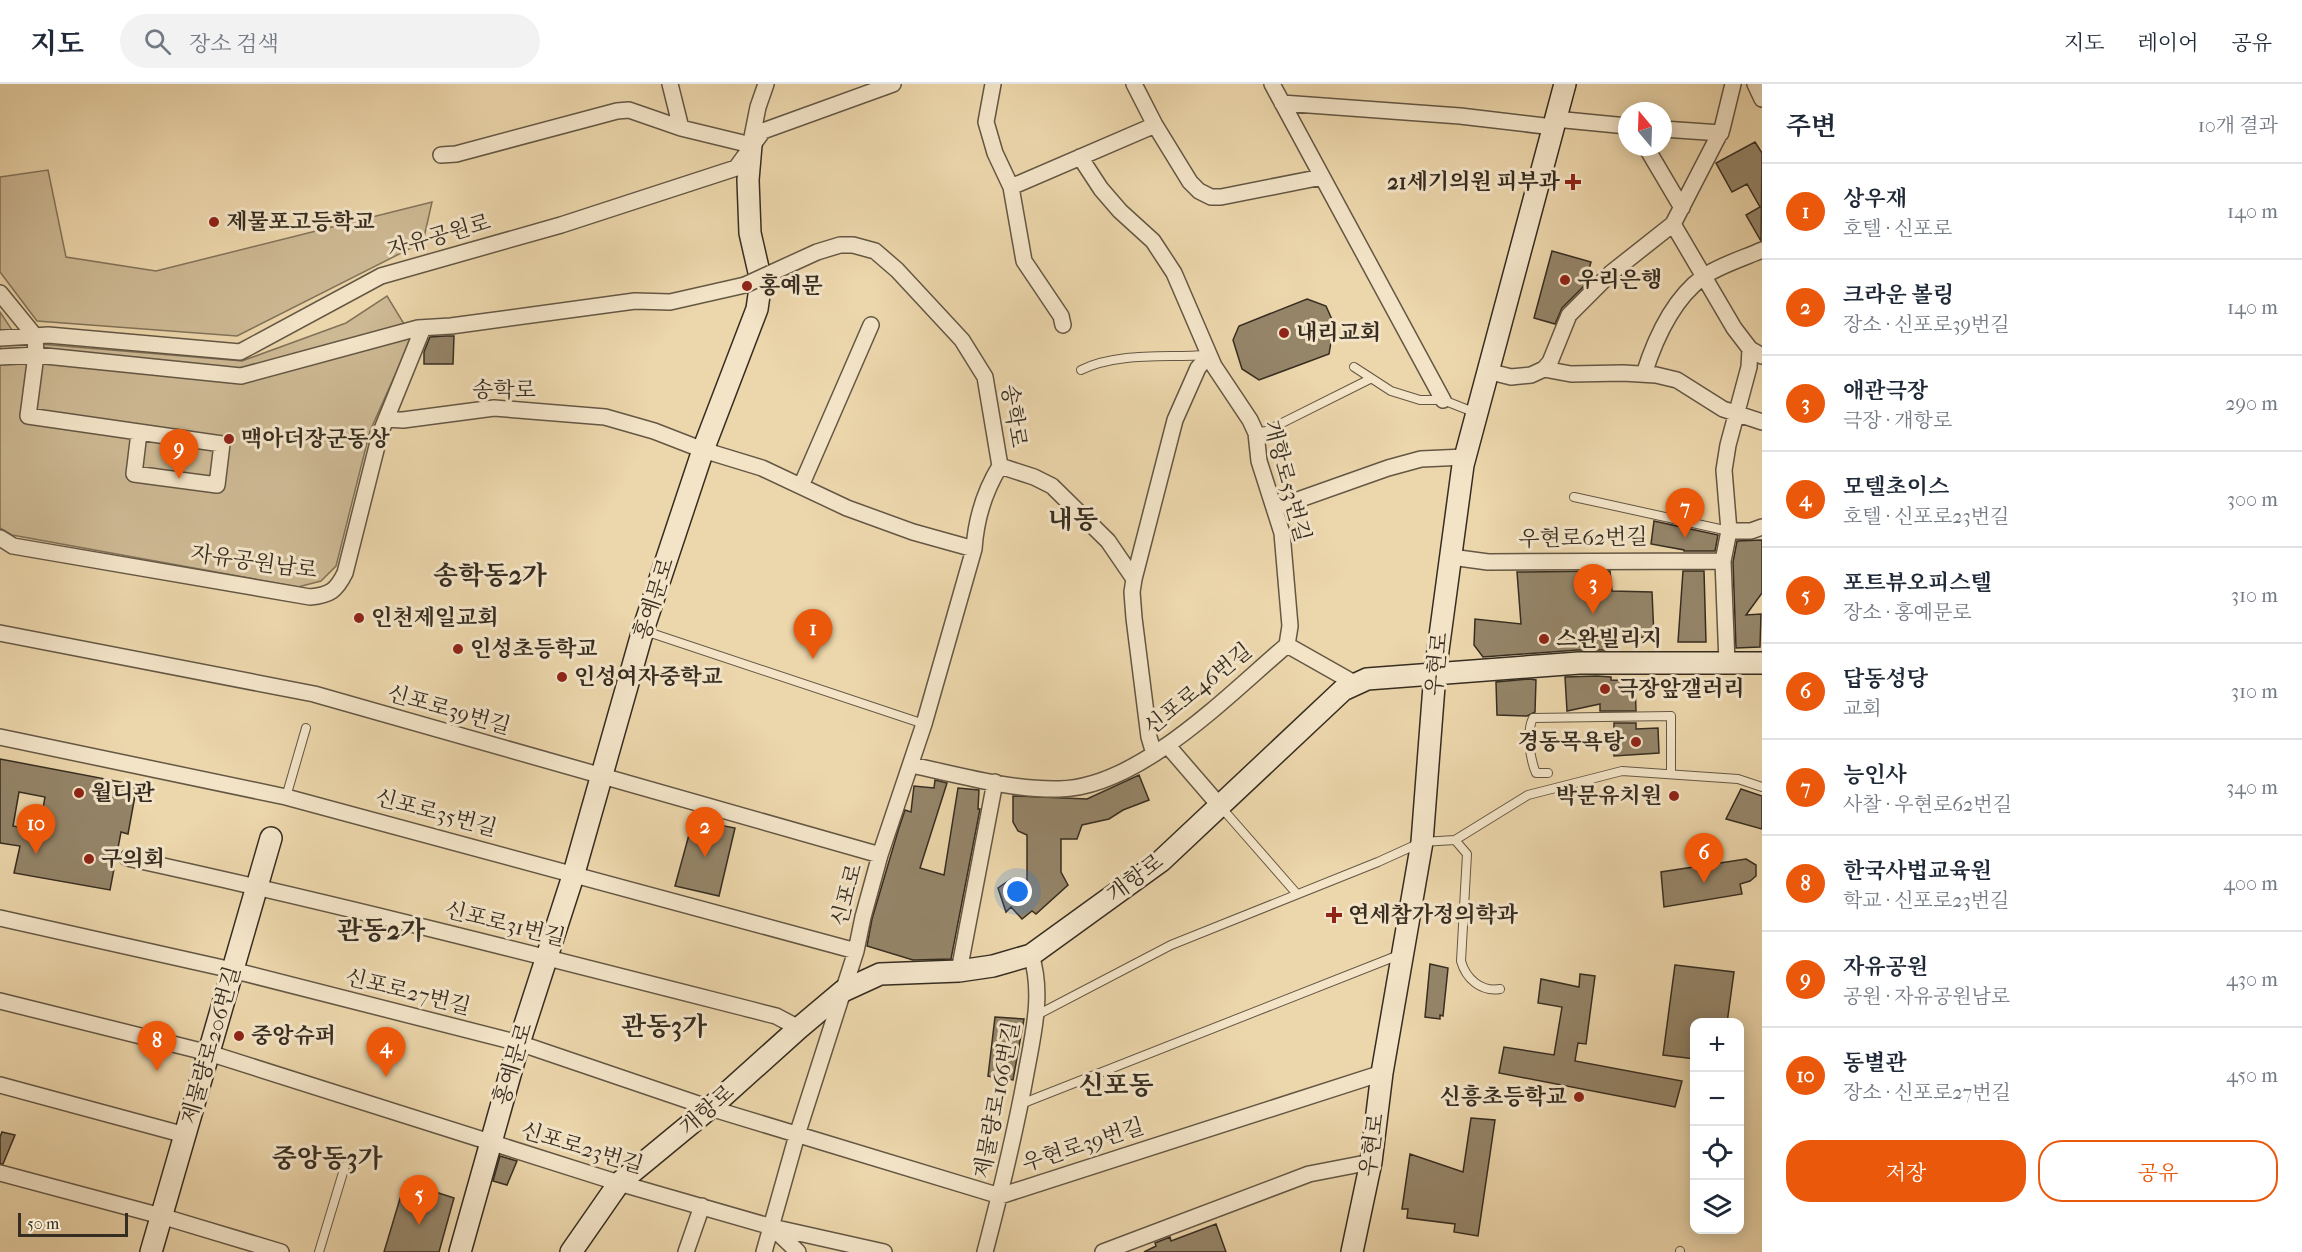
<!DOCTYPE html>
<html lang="ko">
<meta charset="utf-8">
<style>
:root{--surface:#fff;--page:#f2f2f3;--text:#1f2937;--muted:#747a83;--line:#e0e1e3;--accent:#ea580c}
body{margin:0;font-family:"IM FELL French Canon","Noto Serif KR",serif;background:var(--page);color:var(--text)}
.controls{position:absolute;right:18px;bottom:18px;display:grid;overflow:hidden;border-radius:12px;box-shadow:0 3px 15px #0003}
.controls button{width:54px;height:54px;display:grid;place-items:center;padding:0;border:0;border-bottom:2px solid var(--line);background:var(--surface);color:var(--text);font:30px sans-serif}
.compass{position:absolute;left:1618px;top:18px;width:54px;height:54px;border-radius:50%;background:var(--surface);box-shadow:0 3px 15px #0003;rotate:341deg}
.scale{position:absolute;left:18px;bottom:15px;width:110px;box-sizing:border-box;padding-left:6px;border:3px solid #362d21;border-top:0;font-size:16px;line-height:21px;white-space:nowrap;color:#362d21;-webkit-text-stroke:4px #f3e4c8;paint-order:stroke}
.you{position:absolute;left:1018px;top:808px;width:21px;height:21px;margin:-15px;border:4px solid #fff;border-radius:50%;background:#1a73e8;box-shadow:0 0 0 9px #1a73e833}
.badge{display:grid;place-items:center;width:39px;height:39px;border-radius:50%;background:var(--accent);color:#fff;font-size:20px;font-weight:700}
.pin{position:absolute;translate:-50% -50px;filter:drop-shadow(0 2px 3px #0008)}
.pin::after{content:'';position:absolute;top:32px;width:21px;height:18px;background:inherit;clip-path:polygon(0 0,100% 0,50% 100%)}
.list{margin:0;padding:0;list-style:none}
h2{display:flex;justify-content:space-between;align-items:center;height:78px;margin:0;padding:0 24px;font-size:26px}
h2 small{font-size:20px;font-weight:400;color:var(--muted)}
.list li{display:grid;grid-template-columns:39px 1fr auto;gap:18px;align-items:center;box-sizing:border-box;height:96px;padding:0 24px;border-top:2px solid var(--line)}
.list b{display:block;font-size:22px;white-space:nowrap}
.list p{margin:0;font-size:20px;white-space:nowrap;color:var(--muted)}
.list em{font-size:20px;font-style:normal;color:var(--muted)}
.actions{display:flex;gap:12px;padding:18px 24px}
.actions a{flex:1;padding:14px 0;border:2px solid var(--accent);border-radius:24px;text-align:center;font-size:21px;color:var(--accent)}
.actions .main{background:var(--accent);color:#fff}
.icon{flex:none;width:33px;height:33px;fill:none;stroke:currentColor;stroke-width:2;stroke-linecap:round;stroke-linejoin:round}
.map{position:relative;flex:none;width:1762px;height:1168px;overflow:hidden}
header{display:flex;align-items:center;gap:36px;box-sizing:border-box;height:84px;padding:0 30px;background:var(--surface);border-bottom:2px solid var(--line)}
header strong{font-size:28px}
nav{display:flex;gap:33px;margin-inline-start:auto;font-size:21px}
.search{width:420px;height:54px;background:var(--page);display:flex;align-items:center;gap:15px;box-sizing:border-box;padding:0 21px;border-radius:33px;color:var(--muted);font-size:22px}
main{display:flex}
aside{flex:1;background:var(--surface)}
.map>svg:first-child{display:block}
.green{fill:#cdb994;stroke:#82735a;stroke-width:1.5}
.building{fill:#958569;stroke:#362d21;stroke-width:1.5;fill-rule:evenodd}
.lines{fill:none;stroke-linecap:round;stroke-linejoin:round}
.lane-casing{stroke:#645744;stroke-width:10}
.street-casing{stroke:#645744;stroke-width:18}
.secondary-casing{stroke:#362d21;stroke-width:24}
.lane{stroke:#f3e4c8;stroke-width:8}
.street{stroke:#f3e4c8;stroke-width:15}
.secondary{stroke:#f3e4c8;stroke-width:21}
.street-bridge-casing{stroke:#645744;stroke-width:18;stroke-linecap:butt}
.street-bridge{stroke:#f3e4c8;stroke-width:15}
.poi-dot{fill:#8f2418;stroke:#f3e4c8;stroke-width:2}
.labels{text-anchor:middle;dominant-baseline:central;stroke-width:6;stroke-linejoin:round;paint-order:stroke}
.poi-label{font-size:22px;font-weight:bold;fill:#362d21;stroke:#f3e4c8;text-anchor:start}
.street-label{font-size:22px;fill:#362d21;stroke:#f3e4c8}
.quarter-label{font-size:26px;font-weight:bold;fill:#362d21;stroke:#f3e4c8}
</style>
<header>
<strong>지도</strong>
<div class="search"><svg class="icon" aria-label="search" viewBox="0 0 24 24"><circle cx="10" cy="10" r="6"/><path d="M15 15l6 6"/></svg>장소 검색</div>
<nav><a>지도</a><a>레이어</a><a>공유</a></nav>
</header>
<main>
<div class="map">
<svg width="1762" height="1168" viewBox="0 0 1762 1168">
<rect width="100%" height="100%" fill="#ecd6ab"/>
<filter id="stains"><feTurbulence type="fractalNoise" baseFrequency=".00333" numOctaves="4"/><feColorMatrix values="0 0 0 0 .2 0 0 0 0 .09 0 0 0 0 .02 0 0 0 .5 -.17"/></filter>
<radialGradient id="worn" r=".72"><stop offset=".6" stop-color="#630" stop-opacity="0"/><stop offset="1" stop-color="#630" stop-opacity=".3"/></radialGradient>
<path class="green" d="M48 86 66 173 156 187 432 118 423 158 237 252 37 237 0 188V93Z
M387 212 412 253 370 347 336 482 321 497 298 503 12 451 0 444V228L12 246 40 260 242 277 346 239Z"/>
<path class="building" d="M1755 58 1762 69 1761 157 1746 131 1760 123 1747 100 1732 108 1716 79Z
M1552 167 1591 178 1584 202 1562 224 1555 240 1534 234Z
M1307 215 1326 222 1334 240 1329 270 1259 296 1242 285 1233 256 1239 242Z
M446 252H454L453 280H424V268L430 253Z
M1654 437 1718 451 1715 467H1684V466L1651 460Z
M1762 456V509L1746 531 1761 530 1760 563 1736 564 1733 478 1737 457Z
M1610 487 1612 507 1652 508 1654 553 1614 554 1615 566H1578L1483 573 1474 561 1475 535 1521 540 1517 488Z
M1683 487H1704L1706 558H1678Z
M1597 592 1611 593V596L1635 597 1636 627H1600V620L1567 627 1565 593Z
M1530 595 1536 596 1535 628 1527 632 1497 631 1496 598Z
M1614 639H1636V645L1658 644 1659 669 1614 672Z
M0 675 137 701 128 750 121 748 110 806 14 789 20 762 0 759ZM19 708 45 713 39 747 13 742Z
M1139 691 1149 716 1123 726 1109 735 1082 741 1077 755H1061V788L1068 801 1036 830 1032 827 1022 835 1011 823 1006 828 998 804 1011 795 1027 801V751L1018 747 1013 738V712L1087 715Z
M935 696 947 699 920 784 944 791 958 704 979 706 978 725H980L951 875 913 876 867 862 872 835 898 747 905 726 911 728 914 702 934 704Z
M1741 705 1762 712V745L1726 735Z
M693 736 735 744 719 812 675 802Z
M1746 775 1756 781V792L1750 797 1740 800 1742 810 1664 823 1661 788Z
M1430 880 1448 884 1443 932 1440 931V935L1425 933Z
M1675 881 1734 888 1727 939H1695V975L1663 971Z
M1580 890 1595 892 1586 960 1578 959 1575 977 1682 997 1675 1023 1499 989 1504 963 1554 971 1562 923 1538 919 1541 895 1579 903Z
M995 933 1024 935 1013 996 988 992Z
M1471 1034 1495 1036 1478 1152 1454 1148 1455 1140 1407 1134 1408 1125H1402L1410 1070 1463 1088Z
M2 1048 15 1051 3 1080H0V1053Z
M500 1072 517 1077 507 1101 493 1097Z
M405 1098 454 1114 439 1168H384Z
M1216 1140 1226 1168H1144L1156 1162 1155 1159 1170 1153 1171 1157Z"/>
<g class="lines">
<g class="lane-casing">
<path id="lane" d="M1354 283 1391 307 1420 316H1443L1476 329
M1081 286C1118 268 1166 274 1206 271
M1256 349 1266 347 1370 295
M1574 413 1729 447
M645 547 924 640
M1548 689H1536C1530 675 1526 648 1533 634L1671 632V690
M286 713 306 644
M1220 722 1297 810
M1455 756 1528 711 1622 687 1738 695 1762 703
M1037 931 1171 861 1378 778 1422 758 1455 756 1467 770 1461 877C1466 895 1481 908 1500 905
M1021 1020 1399 871
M319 1168 345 1082
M1680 1168V1167"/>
</g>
<g class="street-casing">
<path id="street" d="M670 0 681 44
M993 0 986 38 995 69 1011 103 1024 177 1061 232 1063 241
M1134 0 1155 41 1190 98 1199 107 1211 113H1221L1322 93
M1272 0 1443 316
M1755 0 1762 15
M1282 19 1460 32 1553 43
M1555 35 1627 42
M1663 45 1721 49
M751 58 758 23 766 0
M1646 63 1682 124
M441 71 456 70 617 27 629 26 681 44 751 61
M1080 73 1101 105 1120 127 1153 157 1174 189 1214 282 1250 336 1256 349 1259 377 1282 449 1290 542 1287 561
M1011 103 1155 41
M1673 140 1734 244 1750 265 1762 272
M0 209 35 252 48 251 240 268 381 192 561 141 736 84 763 47 893 0
M0 254 35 252 36 271 0 273
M1544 285 1571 290 1623 289 1656 291 1677 296 1723 325 1762 338
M1487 287 1511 293 1531 291 1544 285 1550 278 1569 231 1611 189 1673 140 1722 45 1733 0
M1644 290C1655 255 1672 216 1703 193 1718 182 1744 174 1762 166
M386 335 403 336 494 324 605 333 654 347 703 366 762 384 847 424 913 448 974 465
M139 349 134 390 217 401 222 360 28 332 36 271 241 292 418 244 451 242 635 217 670 218 745 201
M1000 382 1034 393 1052 402 1108 457 1134 495
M801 402 871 241
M1275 424 1388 384 1421 375 1465 373
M1729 447H1751L1762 443
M0 454 13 462 310 513C330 511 336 507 345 489L380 350 423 244
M1451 473 1488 478 1723 477 1729 447 1724 386 1728 361 1749 283 1750 265
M1723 477 1727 579
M0 549 314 610 880 771
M1287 561 1356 600
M0 653 286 713 856 867
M1168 662 1219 721
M1154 670 1149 653 1134 534 1132 508 1134 495 1175 336 1198 284 1209 271
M911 681C959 691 1010 706 1059 705 1139 704 1229 610 1287 561
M127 774C344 821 560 877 776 932L799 944
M0 834 232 886 519 959 710 1024 1000 1112 1382 989
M959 887 995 698
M0 917 209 969 619 1099 772 1143 884 1168
M0 1001 185 1051
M0 1089 161 1132 281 1168
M772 1143 798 1168
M686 1168 702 1122
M764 1168 797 1051 856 867 863 833 880 771 924 640 974 465C976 435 984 408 1000 382L985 293 962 256 897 186 875 167 853 161H840L817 168 771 189
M985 1168C1001 1107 1016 1046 1027 984 1034 947 1043 907 1031 871
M1103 1168 1309 1090 1371 1078"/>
</g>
<g class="secondary-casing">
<path id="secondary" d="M151 1168 271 754
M460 1168 519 959 574 789 643 546 703 366 757 225 761 197 750 149 748 96 751 61
M571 1168 619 1099 710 1024 799 944 843 907 880 890 959 887 993 882 1031 871 1161 777 1343 606 1367 595 1579 579H1762
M1352 1168 1371 1078 1382 989 1422 758 1435 589 1463 381 1565 0"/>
</g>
<use href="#lane" class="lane"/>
<use href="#street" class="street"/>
<use href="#secondary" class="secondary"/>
<g class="street-bridge-casing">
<path id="street-bridge" d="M745 201 771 189"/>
</g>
<use href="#street-bridge" class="street-bridge"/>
</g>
<g class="poi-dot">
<path d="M1570 89h6v6h6v6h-6v6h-6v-6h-6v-6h6z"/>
<circle cx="214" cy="138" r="6"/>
<circle cx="1565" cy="196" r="6"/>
<circle cx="747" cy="202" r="6"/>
<circle cx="1284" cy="249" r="6"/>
<circle cx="229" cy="355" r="6"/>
<circle cx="359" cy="534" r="6"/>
<circle cx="1544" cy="555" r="6"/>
<circle cx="458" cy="565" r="6"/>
<circle cx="562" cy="593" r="6"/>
<circle cx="1605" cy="605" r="6"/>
<circle cx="1636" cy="658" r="6"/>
<circle cx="79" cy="709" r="6"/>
<circle cx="1674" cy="712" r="6"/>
<circle cx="89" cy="775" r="6"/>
<path d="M1331 822h6v6h6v6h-6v6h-6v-6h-6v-6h6z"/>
<circle cx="239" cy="952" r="6"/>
<circle cx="1579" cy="1013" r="6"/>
</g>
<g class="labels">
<g class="poi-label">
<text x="1560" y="98" text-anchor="end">21세기의원 피부과</text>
<text x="226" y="138">제물포고등학교</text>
<text x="1577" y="196">우리은행</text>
<text x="759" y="202">홍예문</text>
<text x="1296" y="249">내리교회</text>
<text x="241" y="355">맥아더장군동상</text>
<text x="371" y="534">인천제일교회</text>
<text x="1556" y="555">스완빌리지</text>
<text x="470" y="565">인성초등학교</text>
<text x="574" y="593">인성여자중학교</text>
<text x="1617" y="605">극장앞갤러리</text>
<text x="1624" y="658" text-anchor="end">경동목욕탕</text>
<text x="91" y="709">월디관</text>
<text x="1662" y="712" text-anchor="end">박문유치원</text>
<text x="101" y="775">구의회</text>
<text x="1348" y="831">연세참가정의학과</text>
<text x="251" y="952">중앙슈퍼</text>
<text x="1567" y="1013" text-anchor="end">신흥초등학교</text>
</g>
<g class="street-label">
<text transform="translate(439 152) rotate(-16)">자유공원로</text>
<text x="504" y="306">송학로</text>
<text transform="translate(1014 332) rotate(81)">송학로</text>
<text transform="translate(1287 397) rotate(75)">개항로53번길</text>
<text transform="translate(1583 454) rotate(-1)">우현로62번길</text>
<text transform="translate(254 478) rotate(8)">자유공원남로</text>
<text transform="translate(654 515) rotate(-72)">홍예문로</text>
<text transform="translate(1437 580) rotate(-84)">우현로</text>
<text transform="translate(1198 605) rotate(-39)">신포로46번길</text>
<text transform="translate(449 626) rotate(16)">신포로39번길</text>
<text transform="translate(436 729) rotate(15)">신포로35번길</text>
<text transform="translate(1135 794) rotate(-37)">개항로</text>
<text transform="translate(847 811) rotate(-75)">신포로</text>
<text transform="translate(505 840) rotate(14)">신포로31번길</text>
<text transform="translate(408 908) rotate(14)">신포로27번길</text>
<text transform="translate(211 961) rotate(-74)">제물량로206번길</text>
<text transform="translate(513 980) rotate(-73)">홍예문로</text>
<text transform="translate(997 1016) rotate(-79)">제물량로166번길</text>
<text transform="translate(707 1026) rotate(-41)">개항로</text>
<text transform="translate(1083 1061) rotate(-18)">우현로39번길</text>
<text transform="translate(1372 1061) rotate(-82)">우현로</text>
<text transform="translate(582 1064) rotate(17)">신포로23번길</text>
</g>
<g class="quarter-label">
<text x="1073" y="435">내동</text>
<text x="490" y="491">송학동2가</text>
<text x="381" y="846">관동2가</text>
<text x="664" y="942">관동3가</text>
<text x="1116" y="1001">신포동</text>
<text x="327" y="1074">중앙동3가</text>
</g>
</g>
<rect width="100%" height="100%" filter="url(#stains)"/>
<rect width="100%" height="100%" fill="url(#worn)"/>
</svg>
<div class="controls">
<button>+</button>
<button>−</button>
<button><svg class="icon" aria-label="locate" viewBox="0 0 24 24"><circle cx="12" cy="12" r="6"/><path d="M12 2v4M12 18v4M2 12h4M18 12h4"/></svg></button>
<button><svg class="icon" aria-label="layers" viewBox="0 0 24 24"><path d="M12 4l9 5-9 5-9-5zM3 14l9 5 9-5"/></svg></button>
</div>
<svg class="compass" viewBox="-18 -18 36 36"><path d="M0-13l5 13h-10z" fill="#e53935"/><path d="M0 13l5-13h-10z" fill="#747a83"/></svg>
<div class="scale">50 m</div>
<div class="you"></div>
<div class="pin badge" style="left:813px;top:575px">1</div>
<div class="pin badge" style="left:705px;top:773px">2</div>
<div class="pin badge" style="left:1593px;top:530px">3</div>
<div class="pin badge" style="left:386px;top:993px">4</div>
<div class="pin badge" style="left:419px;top:1141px">5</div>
<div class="pin badge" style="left:1704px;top:799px">6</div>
<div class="pin badge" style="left:1685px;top:454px">7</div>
<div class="pin badge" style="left:157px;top:987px">8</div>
<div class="pin badge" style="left:179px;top:395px">9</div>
<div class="pin badge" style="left:36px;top:770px">10</div>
</div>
<aside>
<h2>주변<small>10개 결과</small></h2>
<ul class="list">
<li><span class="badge">1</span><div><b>상우재</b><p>호텔 · 신포로</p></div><em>140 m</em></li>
<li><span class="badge">2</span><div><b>크라운 볼링</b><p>장소 · 신포로39번길</p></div><em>140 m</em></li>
<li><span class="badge">3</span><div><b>애관극장</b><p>극장 · 개항로</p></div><em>290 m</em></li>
<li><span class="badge">4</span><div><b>모텔초이스</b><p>호텔 · 신포로23번길</p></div><em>300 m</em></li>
<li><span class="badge">5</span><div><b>포트뷰오피스텔</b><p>장소 · 홍예문로</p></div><em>310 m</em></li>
<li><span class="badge">6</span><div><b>답동성당</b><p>교회</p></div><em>310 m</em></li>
<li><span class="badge">7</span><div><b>능인사</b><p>사찰 · 우현로62번길</p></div><em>340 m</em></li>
<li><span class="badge">8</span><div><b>한국사법교육원</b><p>학교 · 신포로23번길</p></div><em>400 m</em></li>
<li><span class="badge">9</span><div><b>자유공원</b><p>공원 · 자유공원남로</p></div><em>430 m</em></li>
<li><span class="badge">10</span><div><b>동별관</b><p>장소 · 신포로27번길</p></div><em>450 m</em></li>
</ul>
<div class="actions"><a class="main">저장</a><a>공유</a></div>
</aside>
</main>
